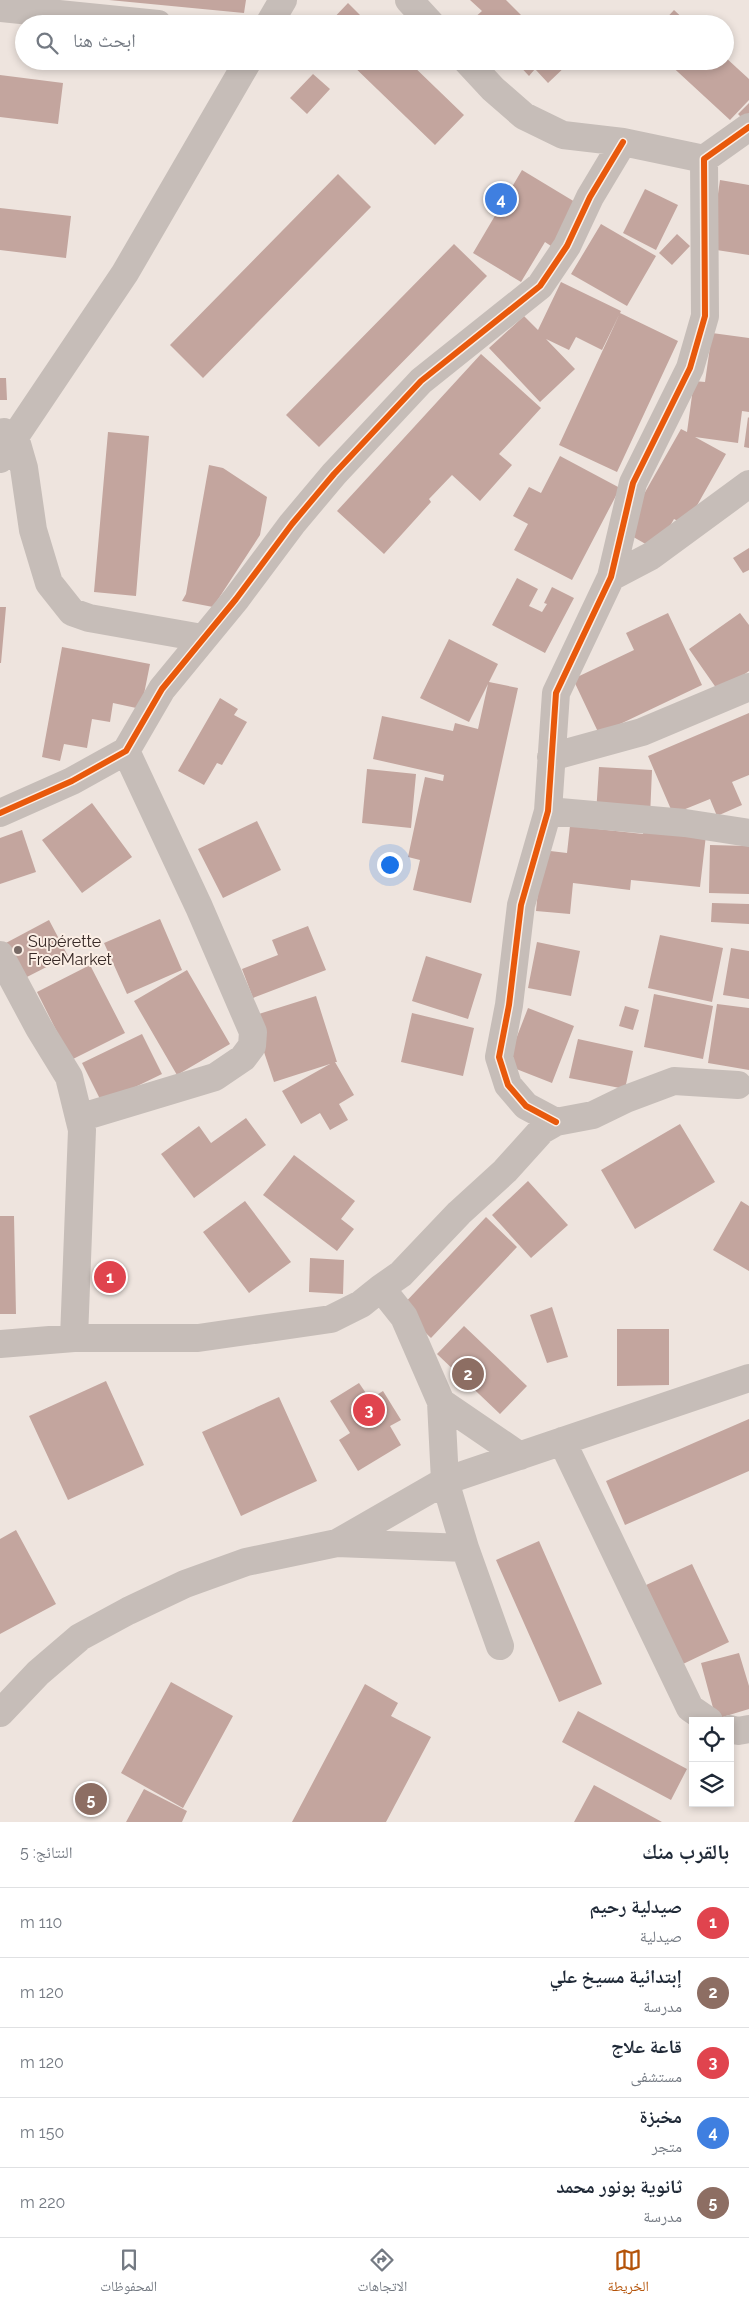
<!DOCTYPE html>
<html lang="ar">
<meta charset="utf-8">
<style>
:root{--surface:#fff;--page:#f2f2f3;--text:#1f2937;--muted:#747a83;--line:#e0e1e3;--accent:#b45309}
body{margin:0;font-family:Raleway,"Noto Naskh Arabic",sans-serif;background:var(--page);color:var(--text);direction:rtl}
.controls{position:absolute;right:15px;bottom:15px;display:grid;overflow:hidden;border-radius:0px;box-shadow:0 2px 8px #0003}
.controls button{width:45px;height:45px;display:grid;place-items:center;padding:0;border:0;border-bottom:1px solid var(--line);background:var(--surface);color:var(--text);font:25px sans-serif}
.you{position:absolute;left:389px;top:864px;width:18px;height:18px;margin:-12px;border:4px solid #fff;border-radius:50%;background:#1a73e8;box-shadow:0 0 0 8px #1a73e833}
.badge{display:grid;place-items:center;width:32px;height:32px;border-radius:50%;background:var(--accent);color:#fff;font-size:16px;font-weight:700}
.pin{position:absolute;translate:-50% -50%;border:2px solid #fff;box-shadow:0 1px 5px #0006}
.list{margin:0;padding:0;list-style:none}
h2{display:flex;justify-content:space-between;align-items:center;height:65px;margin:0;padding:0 20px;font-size:21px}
h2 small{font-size:16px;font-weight:400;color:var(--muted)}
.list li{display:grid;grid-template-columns:32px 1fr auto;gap:15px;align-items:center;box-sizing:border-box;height:70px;padding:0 20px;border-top:1px solid var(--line)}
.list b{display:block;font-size:19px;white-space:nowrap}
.list p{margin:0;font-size:16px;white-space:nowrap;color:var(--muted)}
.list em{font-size:16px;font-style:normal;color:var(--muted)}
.icon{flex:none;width:28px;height:28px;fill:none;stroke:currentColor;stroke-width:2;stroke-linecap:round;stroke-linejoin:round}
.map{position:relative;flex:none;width:749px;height:1822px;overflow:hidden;direction:ltr}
.search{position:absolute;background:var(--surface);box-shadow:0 2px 8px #0003;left:15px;right:15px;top:15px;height:55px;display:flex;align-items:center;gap:12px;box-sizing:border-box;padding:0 18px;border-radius:28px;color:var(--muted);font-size:19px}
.sheet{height:415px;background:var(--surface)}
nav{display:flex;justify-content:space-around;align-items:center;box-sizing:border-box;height:70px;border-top:1px solid var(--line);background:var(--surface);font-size:14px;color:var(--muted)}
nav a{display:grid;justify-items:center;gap:2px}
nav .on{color:var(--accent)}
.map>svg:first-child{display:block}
.building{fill:#c3a59e}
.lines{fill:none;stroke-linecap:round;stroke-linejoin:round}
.minor{stroke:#c6bdb8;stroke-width:28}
.cycleway-casing{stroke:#fbeee5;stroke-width:9}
.cycleway{stroke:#e8590c;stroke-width:6}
.poi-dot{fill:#776a66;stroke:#fbeee5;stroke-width:2}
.labels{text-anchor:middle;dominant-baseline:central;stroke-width:4;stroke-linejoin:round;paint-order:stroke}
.poi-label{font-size:16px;fill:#372926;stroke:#fbeee5;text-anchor:start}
</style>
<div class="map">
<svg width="749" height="1822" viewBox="0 0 749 1822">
<rect width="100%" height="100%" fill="#eee4de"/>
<path class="building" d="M109 0H246L244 13Z
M470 0H506L530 24H478L473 19 482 11Z
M348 3 369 24H328Z
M674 10 689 24H661Z
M725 57 749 79V100L730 120 666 61H725Z
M348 61H408L464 115 435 145Z
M515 61H567L569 63 548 83 535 69 529 76Z
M313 74 330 89 307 114 290 98Z
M0 75 63 83 58 124 0 117Z
M749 103V125L738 114Z
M522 170 580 205 554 248 545 242 521 282 473 253Z
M338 174 371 207 203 378 170 345Z
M720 180 749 185V255L710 249Z
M645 189 678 205 656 250 623 233Z
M0 208 71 216 66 258 0 250Z
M601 224 656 256 627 306 571 274Z
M677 234 690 246 672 265 659 253Z
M454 244 487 276 319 447 286 415Z
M561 282 621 311 602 350 576 337 569 350 546 339 575 369 540 402 489 348 524 316 538 330Z
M620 313 678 341 617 472 559 445Z
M712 333 749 338V412L742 411 738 443 695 437 726 454 686 525 674 519 656 550 623 531 681 429 687 432 694 381 705 382Z
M481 354 541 408 499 454 512 465 480 501 452 475 429 499 431 502 384 554 337 511Z
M0 378H6L7 400H0Z
M748 417 749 418V448L744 447Z
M108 432 149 436 136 596 94 592Z
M560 456 620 488 572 580 514 550 528 524 513 516 529 487 541 493Z
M209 465 223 468 267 497 260 535 213 607 182 601 186 594Z
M749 548V570L743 573 733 558Z
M517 578 538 589 529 606 542 612 547 604 544 603 552 587 574 598 545 653 492 625Z
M0 607H6L1 663H0Z
M668 613 702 685 599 734 573 679 634 650 626 633Z
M740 613 749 625V671L719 692 689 649Z
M449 639 498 664 489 682 518 688 471 903 413 890 420 860 408 857 425 777 443 781 444 775 373 759 382 716 453 731 455 723 478 729 488 684 469 722 420 698Z
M62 647 150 664 141 709 113 703 110 722 92 719 87 748 64 744 60 761 42 757Z
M220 698 238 709 234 715 247 722 222 765 217 763 204 785 178 771Z
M749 713V775L732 782 742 805 717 816 710 799 673 814 648 756Z
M599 767 652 770 650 817 596 814Z
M367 769 416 774 411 828 362 823Z
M92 803 132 857 82 893 42 840Z
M257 821 281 870 223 898 198 849Z
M570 826 643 834 644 828 706 835 700 887 631 880 630 890 573 883 570 914 536 911 542 850 567 853Z
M22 830 36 872 0 884V838Z
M710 845 749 846V894L709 893Z
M712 903 749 904V924L711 922Z
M160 919 182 970 127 994 104 943Z
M49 920 68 956 23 979 4 944Z
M308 926 326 970 253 998 242 969 278 955 272 940Z
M660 935 723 948 712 1002 648 988Z
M537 942 580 951 571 996 528 988Z
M731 948 749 951V999L723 995Z
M426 956 482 974 468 1019 412 1001Z
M90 965 125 1033 71 1060 37 992Z
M187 970 230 1044 177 1075 134 1001Z
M654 994 713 1006 703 1059 644 1047Z
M316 996 337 1062H335L354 1095 339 1104 348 1120 330 1130 320 1113 301 1124 282 1091 330 1064 274 1082 252 1016Z
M717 1004 749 1008V1070L708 1063Z
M625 1006 639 1010 633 1030 619 1026Z
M528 1008 574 1026 552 1083 506 1065Z
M412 1013 474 1028 463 1076 401 1062Z
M142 1034 162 1074 102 1103 82 1063Z
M578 1039 633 1051 625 1089 569 1078Z
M246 1118 266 1145 194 1198 161 1154 199 1126 211 1143Z
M680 1124 715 1182 635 1229 601 1170Z
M294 1155 355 1201 341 1219 354 1229 337 1251 263 1195Z
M528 1181 568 1225 531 1258 492 1215Z
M245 1201 291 1262 249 1293 203 1232Z
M741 1201 749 1206V1271L713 1250Z
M0 1216H14L16 1314H0Z
M486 1217 517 1247 431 1338 400 1308Z
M310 1258 344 1260 343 1294 309 1292Z
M552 1307 568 1357 547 1363 530 1315Z
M464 1326 527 1386 500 1414 437 1354Z
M617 1329H669V1385L617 1386Z
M106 1381 144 1465 68 1500 29 1416Z
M359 1383 370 1399 383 1391 401 1420 390 1426 401 1445 358 1471 339 1440 350 1433 330 1401Z
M279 1397 317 1481 241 1516 202 1432Z
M749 1419V1471L625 1525 606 1481Z
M16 1530 56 1604 0 1634V1539Z
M539 1541 602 1684 559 1702 496 1560Z
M692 1564 729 1642 683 1664 646 1585Z
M739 1653 749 1686V1709L716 1719 701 1663Z
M171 1682 233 1716 183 1808 121 1773Z
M365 1684 398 1703 391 1716 431 1737 386 1822H292Z
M578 1711 687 1769 671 1800 562 1742Z
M594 1785 662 1822H574Z
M144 1789 187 1811 182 1822H126Z"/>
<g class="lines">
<path class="minor" d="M409 0 431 24
M0 8 158 24
M269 24 283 0
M467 61 493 89 524 116 563 135 623 142 704 159
M4 432 15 437 24 468 33 530 49 583 72 612 89 618 202 638
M0 459 125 273 248 61
M611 577 651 556 749 484
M551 757 642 732 749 687
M548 811 685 823 749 833
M0 813 72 781 126 751 162 689 236 599 292 524 334 474 421 381 540 286 567 246 590 197 623 142
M0 955 39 1028 69 1077 82 1130 74 1338
M79 1118 215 1077 243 1058 252 1046 253 1032 199 907 126 751
M556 1122 526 1106 508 1085 499 1057 509 1005 521 905 548 811 556 693 611 577 633 483 690 368 705 316 704 159 749 127
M381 1288 401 1274 459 1213 505 1171 542 1130 556 1122 593 1115 626 1099 674 1081 738 1085
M0 1344 74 1338H198L331 1319 361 1304 381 1288 404 1317 441 1402 445 1481 337 1543
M441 1402 520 1456
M562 1441 690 1708 709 1721
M500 1646 465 1548 445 1481 749 1378
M0 1713 38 1673 80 1637 128 1611 185 1584 246 1562 337 1543 465 1548
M730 1729 738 1731 749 1729"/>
<g class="cycleway-casing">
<path id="cycleway" d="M0 813 72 781 126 751 162 689 236 599 292 524 334 474 421 381 540 286 567 246 590 197 623 142
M556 1122 526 1106 508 1085 499 1057 509 1005 521 905 548 811 556 693 611 577 633 483 690 368 705 316 704 159 749 127"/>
</g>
<use href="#cycleway" class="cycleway"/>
</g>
<circle class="poi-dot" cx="18" cy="950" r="5"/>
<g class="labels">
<g class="poi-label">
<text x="28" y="941">Supérette<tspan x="28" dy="18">FreeMarket</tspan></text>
</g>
</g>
</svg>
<div class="controls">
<button><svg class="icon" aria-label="locate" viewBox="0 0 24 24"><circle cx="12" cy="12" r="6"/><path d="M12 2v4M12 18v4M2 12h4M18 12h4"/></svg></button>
<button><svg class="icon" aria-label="layers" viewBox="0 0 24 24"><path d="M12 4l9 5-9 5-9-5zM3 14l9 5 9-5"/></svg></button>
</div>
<div class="you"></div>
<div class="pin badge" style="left:110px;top:1277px;background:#e0444e">1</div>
<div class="pin badge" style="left:468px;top:1374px;background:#8d6e63">2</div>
<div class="pin badge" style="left:369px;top:1410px;background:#e0444e">3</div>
<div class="pin badge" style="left:501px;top:199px;background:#3f7fe0">4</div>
<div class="pin badge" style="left:91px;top:1799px;background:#8d6e63">5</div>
<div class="search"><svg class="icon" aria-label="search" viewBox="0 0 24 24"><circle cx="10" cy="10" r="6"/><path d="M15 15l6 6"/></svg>ابحث هنا</div>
</div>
<section class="sheet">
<h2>بالقرب منك<small>النتائج: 5</small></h2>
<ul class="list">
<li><span class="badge" style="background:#e0444e">1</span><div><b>صيدلية رحيم</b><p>صيدلية</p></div><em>110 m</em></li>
<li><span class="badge" style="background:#8d6e63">2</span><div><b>إبتدائية مسيخ علي</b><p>مدرسة</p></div><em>120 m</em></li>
<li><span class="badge" style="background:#e0444e">3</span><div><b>قاعة علاج</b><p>مستشفى</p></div><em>120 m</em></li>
<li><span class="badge" style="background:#3f7fe0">4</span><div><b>مخبزة</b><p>متجر</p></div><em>150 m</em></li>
<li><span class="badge" style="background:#8d6e63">5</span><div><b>ثانوية بونور محمد</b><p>مدرسة</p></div><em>220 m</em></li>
</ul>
</section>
<nav>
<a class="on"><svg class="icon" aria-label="map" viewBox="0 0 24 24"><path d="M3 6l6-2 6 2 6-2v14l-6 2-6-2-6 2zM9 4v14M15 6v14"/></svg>الخريطة</a>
<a><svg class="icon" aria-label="directions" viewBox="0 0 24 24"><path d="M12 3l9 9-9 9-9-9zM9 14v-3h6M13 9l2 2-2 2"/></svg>الاتجاهات</a>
<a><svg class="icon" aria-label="saved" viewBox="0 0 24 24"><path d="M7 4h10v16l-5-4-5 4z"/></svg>المحفوظات</a>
</nav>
